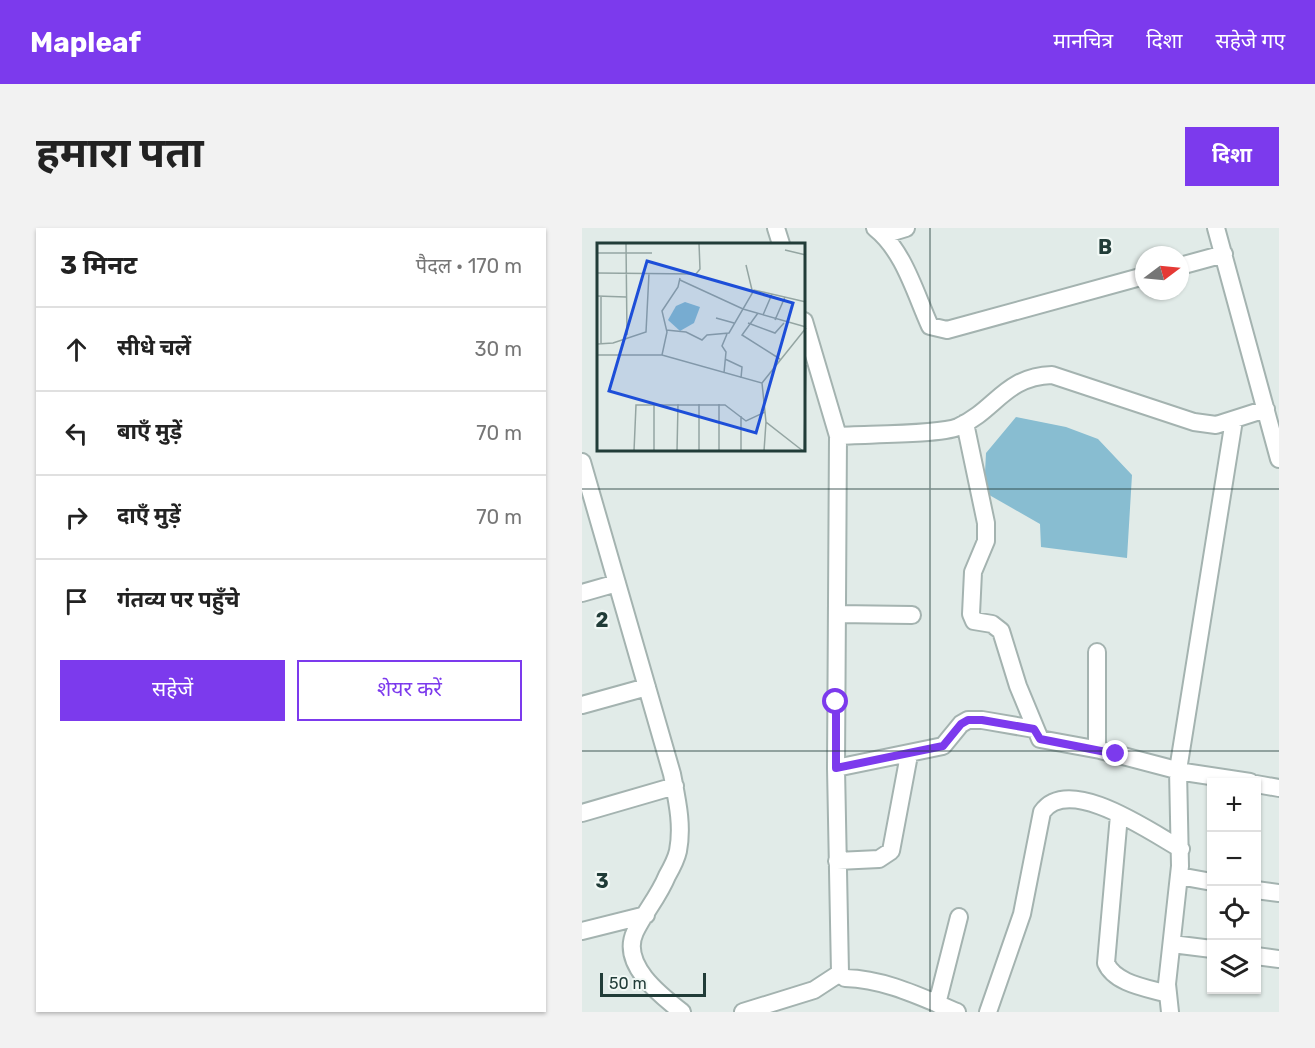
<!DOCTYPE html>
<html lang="hi">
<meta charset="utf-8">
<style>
:root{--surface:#fff;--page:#f2f2f2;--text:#222;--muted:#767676;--line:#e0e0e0;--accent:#7c3aed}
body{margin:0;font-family:Rubik,"Noto Sans Devanagari",sans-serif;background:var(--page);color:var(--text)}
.controls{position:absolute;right:18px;bottom:18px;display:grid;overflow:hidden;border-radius:0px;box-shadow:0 2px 4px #0004}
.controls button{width:54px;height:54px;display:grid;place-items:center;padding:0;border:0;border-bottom:2px solid var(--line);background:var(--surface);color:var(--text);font:30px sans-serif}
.compass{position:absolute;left:553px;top:18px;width:54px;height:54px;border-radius:50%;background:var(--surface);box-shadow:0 2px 4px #0004;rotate:74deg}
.scale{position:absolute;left:18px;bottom:15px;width:106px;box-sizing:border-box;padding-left:6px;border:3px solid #213c38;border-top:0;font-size:16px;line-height:21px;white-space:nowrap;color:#213c38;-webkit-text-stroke:4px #f1f8f5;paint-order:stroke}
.stop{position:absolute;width:18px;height:18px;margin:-14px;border:4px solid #7c3aed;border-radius:50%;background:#fff}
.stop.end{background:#7c3aed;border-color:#fff;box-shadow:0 2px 6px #0008}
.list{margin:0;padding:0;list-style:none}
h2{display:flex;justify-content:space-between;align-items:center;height:78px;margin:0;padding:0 24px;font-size:26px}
h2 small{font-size:20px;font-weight:400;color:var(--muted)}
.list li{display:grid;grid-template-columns:39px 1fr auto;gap:18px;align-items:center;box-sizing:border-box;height:84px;padding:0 24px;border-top:2px solid var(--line)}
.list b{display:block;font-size:22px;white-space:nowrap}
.list em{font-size:20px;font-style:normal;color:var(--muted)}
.actions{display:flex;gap:12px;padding:18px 24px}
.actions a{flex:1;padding:14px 0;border:2px solid var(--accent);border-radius:0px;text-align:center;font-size:21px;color:var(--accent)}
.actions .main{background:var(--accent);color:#fff}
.icon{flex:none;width:33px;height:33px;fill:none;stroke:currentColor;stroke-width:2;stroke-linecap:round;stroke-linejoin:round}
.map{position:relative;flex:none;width:697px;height:784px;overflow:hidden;border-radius:0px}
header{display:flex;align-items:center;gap:36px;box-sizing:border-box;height:84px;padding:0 30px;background:var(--accent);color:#fff}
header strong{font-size:28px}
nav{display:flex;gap:33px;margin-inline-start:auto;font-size:21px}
.intro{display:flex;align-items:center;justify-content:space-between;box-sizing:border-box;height:144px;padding:0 36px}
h1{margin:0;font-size:42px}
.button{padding:15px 27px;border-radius:0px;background:var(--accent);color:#fff;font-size:21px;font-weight:700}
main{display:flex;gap:36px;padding:0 36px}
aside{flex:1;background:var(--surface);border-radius:0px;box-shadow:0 2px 4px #0004}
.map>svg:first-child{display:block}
.water{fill:#88bdd1}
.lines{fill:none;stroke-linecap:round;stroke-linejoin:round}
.minor-casing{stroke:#a4b3b0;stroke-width:20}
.minor{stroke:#fff;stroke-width:16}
.route{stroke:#7c3aed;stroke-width:8}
.grid{fill:none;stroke:#213c38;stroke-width:1.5;stroke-opacity:0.55}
.inset-road{fill:none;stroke:#94a5a2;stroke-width:1.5}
.view{fill:#1d4ed8;fill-opacity:0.15;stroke:#1d4ed8;stroke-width:3}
.inset-edge{fill:none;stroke:#213c38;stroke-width:3}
.grid-label{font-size:20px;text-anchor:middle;font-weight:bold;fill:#213c38;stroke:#f1f8f5;stroke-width:4.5;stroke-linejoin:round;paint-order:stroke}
</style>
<header>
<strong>Mapleaf</strong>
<nav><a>मानचित्र</a><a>दिशा</a><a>सहेजे गए</a></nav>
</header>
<div class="intro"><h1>हमारा पता</h1><a class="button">दिशा</a></div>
<main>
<aside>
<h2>3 मिनट<small>पैदल · 170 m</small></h2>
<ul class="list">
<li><svg class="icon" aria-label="ahead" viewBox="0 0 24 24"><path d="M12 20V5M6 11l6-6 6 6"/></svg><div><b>सीधे चलें</b></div><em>30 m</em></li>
<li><svg class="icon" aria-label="left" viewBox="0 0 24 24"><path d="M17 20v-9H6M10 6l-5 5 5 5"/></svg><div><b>बाएँ मुड़ें</b></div><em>70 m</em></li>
<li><svg class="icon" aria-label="right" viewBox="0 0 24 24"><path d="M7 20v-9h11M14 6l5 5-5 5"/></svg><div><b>दाएँ मुड़ें</b></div><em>70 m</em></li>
<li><svg class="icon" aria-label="arrive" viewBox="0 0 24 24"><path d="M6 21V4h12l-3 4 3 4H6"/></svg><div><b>गंतव्य पर पहुँचे</b></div></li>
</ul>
<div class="actions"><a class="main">सहेजें</a><a>शेयर करें</a></div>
</aside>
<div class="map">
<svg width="697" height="784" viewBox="0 0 697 784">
<rect width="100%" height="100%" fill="#e1ebe8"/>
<path class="water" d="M434 189 484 199 516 211 550 247 545 330 459 319 458 296 402 264 404 225Z"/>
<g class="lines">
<g class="minor-casing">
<path id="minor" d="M194 0 199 16
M293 0C322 23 333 65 348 98L365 102 562 48
M634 0 697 231
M301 7 324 0
M598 38 642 26
M383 195 404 295V313L391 344 389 386 392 393 410 396 419 403 436 458 458 511 518 522 602 544 668 554
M256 208C281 206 357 207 376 199 415 181 422 149 470 147L612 194 634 197 684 181
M0 234 90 546C95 572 101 597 96 623 94 632 89 641 85 648 77 668 62 685 53 704 38 736 78 767 100 784
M0 365 35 355
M255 386 330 387
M515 424V521
M0 477 65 459
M254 540 361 518 379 496 386 492H400L452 501
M674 556 697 560
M0 585 93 558
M537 587 524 735C533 756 566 760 586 766
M255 633 297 631 309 623 327 527
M597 648 630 654
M674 662 697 665
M0 703 64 687
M590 716 630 721
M674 728 697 731
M258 745 263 750C303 751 339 769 375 784
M355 776 377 689
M161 784 232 762 258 745 254 540 256 208 222 93
M406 784 440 686 460 584C487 546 569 604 599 621
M588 784 585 756 598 638 596 542 652 192"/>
</g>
<use href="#minor" class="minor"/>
</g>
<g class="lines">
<path class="route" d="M254 474V540L361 518 379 496 386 492H400L452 501 458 511 534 526"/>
</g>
<path class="grid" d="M348 0V784M0 261H697M0 523H697"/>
<g transform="translate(15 15)">
<rect width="208" height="208" fill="#e1ebe8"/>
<path d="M88 59 103 64 97 80 83 88 71 77 79 63Z" fill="#88bdd1"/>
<path class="inset-road" d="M29 0 30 92M188 7 209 12M0 10H55M149 22 155 47M0 30 99 31 103 26 102 0M83 37 146 66 209 84M0 53 29 54M4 54V101M161 70 145 92 183 116M166 72 175 51M119 75 137 80M178 77 188 54M151 80 178 90 187 80M69 87 89 89 105 97 110 92 132 90 157 47 209 59M0 101 16 100 49 89 52 30M0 112H65L165 140 169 179 206 208M65 112 70 89 65 68 81 44 83 35M128 116 145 124 144 135M127 130 129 109 125 103 130 91M165 140 209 85M102 161V208M122 161V208M37 208 39 162H128L149 178 168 169M57 208V161M80 208 81 161M144 208V173M167 208 169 179M207 208 209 122"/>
<path class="view" d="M50 18 196 60 159 190 12 148Z"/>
<rect width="208" height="208" class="inset-edge"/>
</g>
<g class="grid-label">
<text x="523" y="26">B</text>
<text x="20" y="399">2</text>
<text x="20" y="660">3</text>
</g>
</svg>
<div class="controls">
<button>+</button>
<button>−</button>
<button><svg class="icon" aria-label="locate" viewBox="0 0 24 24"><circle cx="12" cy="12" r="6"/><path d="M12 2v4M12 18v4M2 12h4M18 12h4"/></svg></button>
<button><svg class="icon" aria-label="layers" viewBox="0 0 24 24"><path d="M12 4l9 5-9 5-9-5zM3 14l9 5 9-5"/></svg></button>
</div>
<svg class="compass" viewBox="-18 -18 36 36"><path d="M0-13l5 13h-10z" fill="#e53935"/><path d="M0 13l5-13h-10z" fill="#767676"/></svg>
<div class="scale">50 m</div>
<div class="stop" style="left:254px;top:474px"></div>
<div class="stop end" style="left:534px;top:526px"></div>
</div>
</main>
